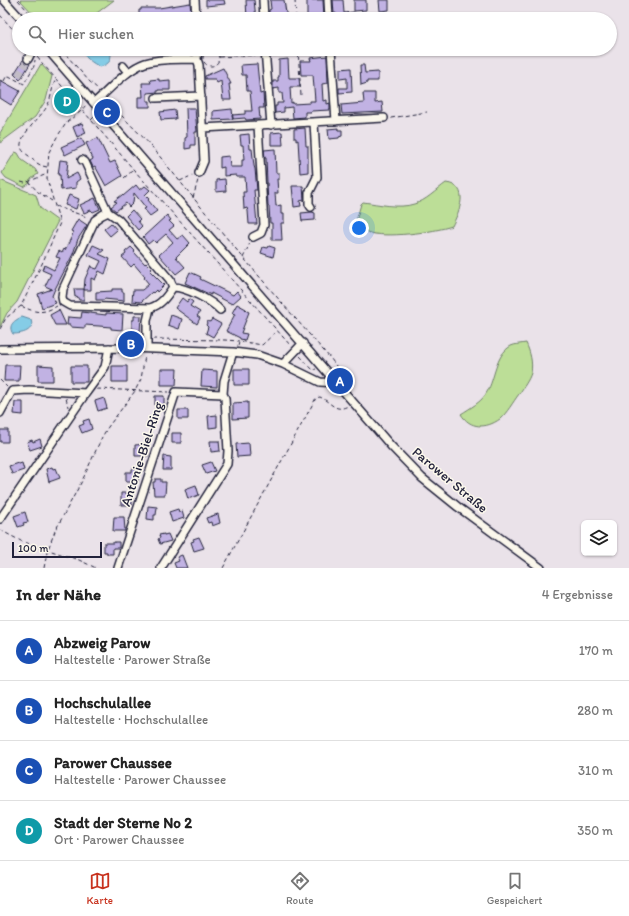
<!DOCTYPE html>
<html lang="de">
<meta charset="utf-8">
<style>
:root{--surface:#fff;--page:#f6f6f6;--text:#222;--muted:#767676;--line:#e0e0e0;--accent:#c8321e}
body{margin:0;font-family:Itim,sans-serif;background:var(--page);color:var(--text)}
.controls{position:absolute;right:12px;bottom:12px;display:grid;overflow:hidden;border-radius:6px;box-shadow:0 1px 3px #0004}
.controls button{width:36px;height:36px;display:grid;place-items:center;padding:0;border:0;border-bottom:1px solid var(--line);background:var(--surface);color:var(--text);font:20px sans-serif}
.scale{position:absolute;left:12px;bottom:10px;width:90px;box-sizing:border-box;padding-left:4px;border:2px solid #22223b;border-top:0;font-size:11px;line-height:14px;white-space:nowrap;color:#22223b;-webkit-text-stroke:3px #fbf7ec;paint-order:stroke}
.you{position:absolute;left:359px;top:228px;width:14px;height:14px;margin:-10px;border:3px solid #fff;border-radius:50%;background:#1a73e8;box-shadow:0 0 0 6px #1a73e833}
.badge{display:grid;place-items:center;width:26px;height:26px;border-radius:50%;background:var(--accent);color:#fff;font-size:13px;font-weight:700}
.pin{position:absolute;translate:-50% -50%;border:2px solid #fff;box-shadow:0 1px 4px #0006}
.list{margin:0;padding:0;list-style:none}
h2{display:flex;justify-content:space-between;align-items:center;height:52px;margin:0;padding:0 16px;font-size:17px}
h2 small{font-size:13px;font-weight:400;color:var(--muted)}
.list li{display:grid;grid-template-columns:26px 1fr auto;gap:12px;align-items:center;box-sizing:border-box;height:60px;padding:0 16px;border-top:1px solid var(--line)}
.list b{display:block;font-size:15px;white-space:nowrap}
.list p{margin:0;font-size:13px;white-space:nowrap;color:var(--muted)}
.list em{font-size:13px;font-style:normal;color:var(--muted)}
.icon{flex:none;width:22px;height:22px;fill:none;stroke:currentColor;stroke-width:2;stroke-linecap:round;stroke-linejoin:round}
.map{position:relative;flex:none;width:629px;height:568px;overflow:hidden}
.search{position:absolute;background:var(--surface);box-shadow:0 1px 3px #0004;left:12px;right:12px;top:12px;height:44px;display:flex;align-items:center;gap:10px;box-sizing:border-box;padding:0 14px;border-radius:22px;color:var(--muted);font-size:15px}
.sheet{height:292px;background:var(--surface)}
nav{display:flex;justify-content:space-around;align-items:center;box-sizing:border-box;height:56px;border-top:1px solid var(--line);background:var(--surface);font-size:11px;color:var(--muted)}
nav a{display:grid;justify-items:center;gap:2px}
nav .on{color:var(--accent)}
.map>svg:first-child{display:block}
.green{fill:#bcde97;stroke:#6f8069}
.water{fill:#85cce6;stroke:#5d88a2}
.building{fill:#c1b2e3;stroke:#22223b}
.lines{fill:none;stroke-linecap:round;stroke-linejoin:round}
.minor-tunnel{stroke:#c2bcc6;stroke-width:7;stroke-dasharray:7 3.5;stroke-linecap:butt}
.minor-casing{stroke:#22223b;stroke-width:10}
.path{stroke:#22223b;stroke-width:1;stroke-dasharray:4 3;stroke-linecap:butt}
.minor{stroke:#fbf7ec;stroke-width:7}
.labels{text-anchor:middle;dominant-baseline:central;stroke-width:3;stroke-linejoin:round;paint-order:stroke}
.street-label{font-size:14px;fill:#22223b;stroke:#fbf7ec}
</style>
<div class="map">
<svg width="629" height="568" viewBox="0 0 629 568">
<rect width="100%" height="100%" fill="#eae2e9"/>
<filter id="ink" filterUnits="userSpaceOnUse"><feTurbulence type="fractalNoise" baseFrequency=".025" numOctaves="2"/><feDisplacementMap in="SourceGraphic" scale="8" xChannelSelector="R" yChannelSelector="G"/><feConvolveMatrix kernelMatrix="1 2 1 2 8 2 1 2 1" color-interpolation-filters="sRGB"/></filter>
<g filter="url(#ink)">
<path class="green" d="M20 0H114L89 19H38Z
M41 64 52 76 46 100 35 117 0 143V133Z
M15 152 18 153 22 160 35 169 38 174 31 179 30 183 24 187 6 178 2 173Z
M0 180 36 195 40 208 58 221 17 302 7 313 0 327Z
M446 183C471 186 459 212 452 226 434 232 384 239 367 232 361 229 359 227 356 221L361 204 363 202C379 204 399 209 414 204 426 201 436 190 446 183Z
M526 343C530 352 533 362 531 373 529 380 523 388 519 394 513 402 507 413 500 419 486 429 470 429 461 414 470 408 482 402 487 392 495 379 495 355 511 346 515 344 521 344 526 343Z"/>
<path class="water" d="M81 49H111C111 61 111 63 100 67 93 63 83 57 81 49Z
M22 317 31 320C35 331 22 334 13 334 7 325 15 320 22 317Z"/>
<path class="building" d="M206 0H224L225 4 206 6Z
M246 0H254L256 19H247Z
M270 0H284L287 19H277V17L269 18V10L271 9Z
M307 0H323L324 18 307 19Z
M333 0H343L344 13 354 12 355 19H336V13L334 14Z
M354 0H366V10L354 11Z
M379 0H389V10L380 11Z
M190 3 191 13 139 18V10H141V8H159Z
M327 56 328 83 322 84 323 101 327 100V104L330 103V110L311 111V112H305V117L293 118 292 107 284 108V112L275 113V106H277V103H283L282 93H279V88L273 89V81H278V77H279V60L288 59 289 78H299L300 87H290L291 103 293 102V104L310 103V101H315L313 75H301L300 61H311L310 58Z
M23 60 25 63 30 64 20 80 14 74Z
M257 64 260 94 263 93 264 108H259L260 119 246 120 245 118 233 119 232 115 245 114V111H252L250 91H247L246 75H242L241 65Z
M360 65H364L365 73 378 72V81H367V83L361 85Z
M223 68 231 84H229L231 100H223L221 81 217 83 215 79H205V76Z
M351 68 352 92 339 93V88H347V78L340 79V69Z
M159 79V81L170 80V90H158V92L147 93V101H150V107H138V97H143L142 83H151L150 80Z
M0 80 20 91 11 105 0 98Z
M363 93H375V103L382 102 383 112 342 114 341 105 364 103Z
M186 108H195L197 132H195V145H191V148L185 149V138L187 137Z
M232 109 233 119 213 120V111Z
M175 110 176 119 161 120 160 112Z
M82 123 86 133 77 137 73 127Z
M305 128 306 146H308V172L300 173 298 140 296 141V138H294V129Z
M338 128V130H342V136L339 137V138L329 139 328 129Z
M282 132 283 145H271V133Z
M249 134 250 149H252L254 166 255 169 257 190H254L257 224H249L248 211 247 208 244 209 243 192H246L245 177H237L236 175 224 176V167L220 168V157L229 156 230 167H242V160H244L243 145H241L240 135Z
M81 138 85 145 65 155 61 147Z
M98 138 110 163 115 161 122 176 106 186 95 166 93 167 90 161 93 159 86 143Z
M275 149 276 173H279V179H277L278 193H275L276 206 281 205V214H284V223H281L282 240H272V223H270L269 206H268L266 158H265L264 150Z
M60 160 68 161 66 179 77 173 80 179 76 182V188L61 190 60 175H58Z
M225 179 226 191 216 192V180Z
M136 185 140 190 145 186 150 190 145 195 149 199 148 200 157 211 150 216 144 209 146 208 134 193 133 203 129 207 126 203 116 211 111 207 117 202 114 201 122 195 123 196Z
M292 186H303L304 200 300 201 301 206 294 207Z
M69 195 79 199 76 209 65 205Z
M95 198 100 209 93 212 91 210 84 213 80 205Z
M132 210 140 219 138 221 142 226 138 230 126 216Z
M312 212 315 213V220L302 221 301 213Z
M167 215 171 220 169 221 174 226 169 230 177 239 183 235 190 243 176 257 185 267 176 274 159 255 173 242 166 234 156 243 153 240 148 244 143 237Z
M78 219 87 225 78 239 73 254 54 291 52 296 56 303 42 308 38 294 52 289 45 286 51 274 42 270 44 265 54 270 60 258 56 257 59 251 62 253 64 249 65 250 72 236 73 232 71 231Z
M111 223 117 230 110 236 104 229Z
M93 245 104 250 99 254 110 259 105 274 99 271 95 280 91 278V290H84L85 279 91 265V267L97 269 101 261 88 255Z
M269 246 275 248 273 257 261 253 263 247 268 248Z
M131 247 135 251 134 252 145 264 146 263 152 269 150 271 164 285 157 292 156 290 153 293 152 292 141 302 132 301 133 290H142L149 284 144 278 145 277 134 264 131 267 122 257 126 254 125 252Z
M190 272 201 277 200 279 225 291 233 295 237 291 241 296 232 304 211 293V295L185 283Z
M74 289H84V300H79L77 296 75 297Z
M112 289H122V292H124V301L104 299V300H96V292L112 291Z
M182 298 187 302 189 299 193 302 190 306 200 312 197 316 200 318 197 324 175 308Z
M237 304 246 309 245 310 249 312 241 333 247 334 245 340 240 339V338L226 331 235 314 232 313Z
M59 310 66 325H55L50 315Z
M82 312 106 315V313L123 314 122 330 111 329V327L99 326 85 325V328L70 327V325H67L68 317 81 318Z
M171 315 182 319 179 329 168 325Z
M134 316H141L140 333H135V329H132V320H134Z
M212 319 221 324 213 337 206 333 208 327 206 325 208 321 210 322Z
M5 365H20L19 381H4Z
M38 365 53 366V381H38Z
M71 366H87V382H71Z
M112 366H127V382H112Z
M161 369H177L176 385H161Z
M234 369H249V385H234Z
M202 370 217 371V387L201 386Z
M155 396H164V405H155Z
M104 398 107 408 98 411 95 401Z
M15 402H23V415L14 414Z
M248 402V418L233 419V403Z
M178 410H188V419H178Z
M217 415V427L209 428 208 416Z
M89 419 92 429 82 433 79 426 84 424 83 421Z
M0 430H8V442H0Z
M172 433H181V443H172Z
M40 439 42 446 30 450 27 442 32 440 33 442Z
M210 441H219L220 451 211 452Z
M249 443 250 456 237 457 236 444Z
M148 444V456H135V445Z
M164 456 171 457V470H163Z
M211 462 215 471 206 474 202 465Z
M18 463 19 464 22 463 24 470 12 474 9 466Z
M52 467 53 469 56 468 60 478 49 482 46 469Z
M132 469H138V482H126V472H132Z
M155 479H161V482H166L165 495H154L153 482H155Z
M196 485 199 495 188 499 185 489Z
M121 493H132V505H121Z
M148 506 157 507 156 515H154V520L147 519Z
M178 509 179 512 182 511 184 518 172 522 169 512Z
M25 512 28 522 23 523 24 525 18 527 14 516Z
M218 514 220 523 212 526 211 522 208 523 206 518Z
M114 517H124L125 531H113Z
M164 534V535L168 534 171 541 160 544 158 539 160 538 159 535Z
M199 537 204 548 194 551 191 542 194 541 193 539Z
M114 542H119V548H113V554H107V552H104V543H114Z
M182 555 187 568H176L174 563 179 561 177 557Z"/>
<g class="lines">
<path class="minor-tunnel" d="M18 76 28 59"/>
<g class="minor-casing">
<path id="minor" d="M4 0 21 19
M195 0 196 19
M263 0 264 19
M328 0 329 19
M47 49 391 446 422 478 458 507 541 568
M198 49 197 59 199 65 204 161 199 173
M265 49 271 125
M331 49 336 121
M28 59 33 49
M123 66 128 72
M156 98 201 96
M94 103C108 91 127 69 145 63 161 58 180 60 197 59
M203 128 384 118
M82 160 85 162 108 212
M311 207 309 204V193L317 177 314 122
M108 212 118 219 170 280 173 287C167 296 161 305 150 308L70 306 63 302 62 297 63 289 95 220 102 215Z
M253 237 261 233 264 225 258 125
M173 287C186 287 212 301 220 310
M147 348V321L150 308
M0 349 129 348 233 352 257 355 283 364 320 382 337 383
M283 364 303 343
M86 393 105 367 109 348
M223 394 224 381 233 352
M0 413 12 391 29 390 86 393 0 519
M118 568 176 392 223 394 225 398 228 451 227 464 161 568"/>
</g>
<path class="path" d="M18 0 35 19
M295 0 296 19
M0 15 19 36
M61 49 89 81 99 90
M298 49 301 96
M402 49 403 52 406 53 408 52 409 49
M203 58a8 8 0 1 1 16 0a8 8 0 1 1-16 0Z
M338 51 367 49
M272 54 324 51
M37 57 134 170 291 346
M219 57 258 55
M4 81 6 77 9 76 24 84 34 66 35 60
M108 99C122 119 142 134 157 153 213 223 271 291 331 359L341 373 348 386
M391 118 427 112
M91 120 96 115
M47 167C39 166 34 161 29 156 26 154 22 151 21 147 19 135 40 118 46 108 52 99 51 88 56 79
M124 178 133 170
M28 181 38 192 52 201
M180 181 193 175
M21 182 25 183 47 174
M193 198 198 180
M55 206 87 217
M243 258 250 243
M21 306C36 313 43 314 57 306
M0 329 6 318 21 306 41 266 60 223 47 179 49 152 57 137 67 122 80 112 86 105
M153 339 225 340 239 341
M130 341 133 339H140
M238 346 239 341 262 345 277 331
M300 356 313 370 316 369
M0 380 7 387
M97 389 169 392
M66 398 68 407
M0 530 21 541 79 560 96 568
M44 568 47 552 55 531 82 481 102 437 108 427 135 391 141 379 145 356
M223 568 316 398 320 397C331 402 335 413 348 406"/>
<use href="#minor" class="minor"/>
</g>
</g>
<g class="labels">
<g class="street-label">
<text transform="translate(142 454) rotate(-72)">Antonie-Biel-Ring</text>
<text transform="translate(450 480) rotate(40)">Parower Straße</text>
</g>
</g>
</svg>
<div class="controls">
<button><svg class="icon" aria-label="layers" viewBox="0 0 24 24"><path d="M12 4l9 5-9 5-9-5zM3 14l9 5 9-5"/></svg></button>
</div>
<div class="scale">100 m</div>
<div class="you"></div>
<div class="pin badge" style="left:340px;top:381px;background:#1a4fb4">A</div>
<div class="pin badge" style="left:131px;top:344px;background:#1a4fb4">B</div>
<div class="pin badge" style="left:107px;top:112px;background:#1a4fb4">C</div>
<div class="pin badge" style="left:67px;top:101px;background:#0f9aa8">D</div>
<div class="search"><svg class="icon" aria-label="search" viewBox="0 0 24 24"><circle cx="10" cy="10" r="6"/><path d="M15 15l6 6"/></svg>Hier suchen</div>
</div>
<section class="sheet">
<h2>In der Nähe<small>4 Ergebnisse</small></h2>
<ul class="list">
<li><span class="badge" style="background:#1a4fb4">A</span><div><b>Abzweig Parow</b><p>Haltestelle · Parower Straße</p></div><em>170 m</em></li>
<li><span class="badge" style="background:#1a4fb4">B</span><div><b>Hochschulallee</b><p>Haltestelle · Hochschulallee</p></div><em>280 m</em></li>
<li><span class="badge" style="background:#1a4fb4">C</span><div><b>Parower Chaussee</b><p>Haltestelle · Parower Chaussee</p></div><em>310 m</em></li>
<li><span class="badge" style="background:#0f9aa8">D</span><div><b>Stadt der Sterne No 2</b><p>Ort · Parower Chaussee</p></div><em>350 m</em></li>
</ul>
</section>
<nav>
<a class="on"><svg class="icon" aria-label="map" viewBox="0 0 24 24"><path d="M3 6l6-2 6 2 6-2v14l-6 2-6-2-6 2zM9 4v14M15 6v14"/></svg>Karte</a>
<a><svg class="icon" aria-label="directions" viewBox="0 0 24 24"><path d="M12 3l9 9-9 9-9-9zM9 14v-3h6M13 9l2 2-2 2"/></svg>Route</a>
<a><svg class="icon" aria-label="saved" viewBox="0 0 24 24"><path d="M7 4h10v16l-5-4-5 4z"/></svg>Gespeichert</a>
</nav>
